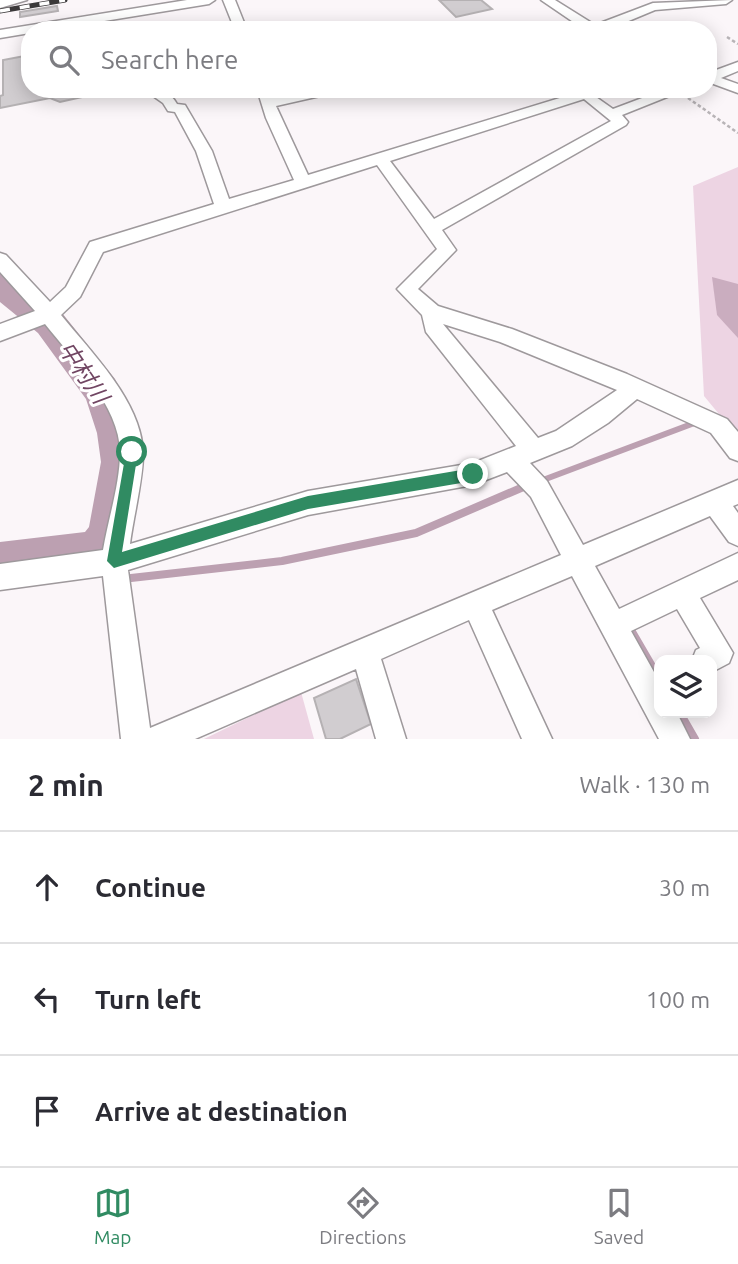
<!DOCTYPE html>
<meta charset="utf-8">
<style>
:root{--surface:#fff;--page:#f2f2f3;--text:#2b2b33;--muted:#7c7c81;--line:#e1e1e2;--accent:#308b62}
body{margin:0;font-family:Ubuntu,"Noto Sans JP",sans-serif;background:var(--page);color:var(--text)}
.controls{position:absolute;right:21px;bottom:21px;display:grid;overflow:hidden;border-radius:14px;box-shadow:0 4px 18px #0003}
.controls button{width:63px;height:63px;display:grid;place-items:center;padding:0;border:0;border-bottom:2px solid var(--line);background:var(--surface);color:var(--text);font:35px sans-serif}
.stop{position:absolute;width:21px;height:21px;margin:-16px;border:5px solid #308b62;border-radius:50%;background:#fff}
.stop.end{background:#308b62;border-color:#fff;box-shadow:0 2px 7px #0008}
.list{margin:0;padding:0;list-style:none}
h2{display:flex;justify-content:space-between;align-items:center;height:91px;margin:0;padding:0 28px;font-size:30px}
h2 small{font-size:23px;font-weight:400;color:var(--muted)}
.list li{display:grid;grid-template-columns:46px 1fr auto;gap:21px;align-items:center;box-sizing:border-box;height:112px;padding:0 28px;border-top:2px solid var(--line)}
.list b{display:block;font-size:26px;white-space:nowrap}
.list em{font-size:23px;font-style:normal;color:var(--muted)}
.icon{flex:none;width:38px;height:38px;fill:none;stroke:currentColor;stroke-width:2;stroke-linecap:round;stroke-linejoin:round}
.map{position:relative;flex:none;width:738px;height:739px;overflow:hidden}
.search{position:absolute;background:var(--surface);box-shadow:0 4px 18px #0003;left:21px;right:21px;top:21px;height:77px;display:flex;align-items:center;gap:18px;box-sizing:border-box;padding:0 24px;border-radius:28px;color:var(--muted);font-size:26px}
.sheet{height:427px;background:var(--surface)}
nav{display:flex;justify-content:space-around;align-items:center;box-sizing:border-box;height:98px;border-top:2px solid var(--line);background:var(--surface);font-size:19px;color:var(--muted)}
nav a{display:grid;justify-items:center;gap:4px}
nav .on{color:var(--accent)}
.map>svg:first-child{display:block}
.green{fill:#edd4e3}
.forest{fill:#caadbf}
.lines{fill:none;stroke-linecap:round;stroke-linejoin:round}
.stream-far1{stroke:#bca0b1;stroke-width:6}
.stream{stroke:#bca0b1;stroke-width:8}
.river{fill:#bca0b1;fill-rule:evenodd}
.building{fill:#d1cdd0;stroke:#b5b1b3;stroke-width:2}
.minor-casing{stroke:#9e999c;stroke-width:3}
.path{stroke:#b8b4b7;stroke-width:2.5;stroke-dasharray:3.5 2.5;stroke-linecap:butt}
.minor{fill:#fff;fill-rule:evenodd}
.rail-casing{stroke:#3b393a;stroke-width:5}
.rail{stroke:#fff;stroke-width:3.5;stroke-dasharray:10;stroke-linecap:butt}
.route{fill:#308b62}
.labels{text-anchor:middle;dominant-baseline:central;stroke-width:6;stroke-linejoin:round;paint-order:stroke}
.water-label{font-size:23px;font-style:italic;fill:#714663;stroke:#fff}
</style>
<div class="map">
<svg width="738" height="739" viewBox="0 0 738 739">
<rect width="100%" height="100%" fill="#fbf6f9"/>
<path class="green" d="M738 167V437L704 396 693 186Z
M301 692 314 739H204Z"/>
<path class="forest" d="M712 277 738 284V338L717 315Z"/>
<g class="lines">
<path class="stream-far1" d="M545 485 543 480 697 422"/>
<path class="stream" d="M131 578 282 561 416 533 528 485
M631 630 656 673
M680 713 695 739"/>
<path class="river" d="M0 270 12 274 62 313 115 379 121 391 137 433 141 462 131 536 115 566 77 579 0 588V542L85 532 89 527 101 462 97 433 86 399 38 333 0 302Z"/>
</g>
<path class="building" d="M439 0H481L492 9 456 17Z
M57 6 58 11 20 17V12Z
M30 55V89H118L60 102 50 98 0 108V96L3 95V60Z
M356 679 371 724 340 739H326L314 698Z"/>
<g class="lines">
<g class="minor-casing">
<path id="minor" d="M0 0H27L0 8Z
M187 0H215L209 4 49 30H30V33L0 38V30Z
M223 0H235L247 30H235Z
M541 0H555L595 25 653 3 732 0 726 4 655 10 607 30H585Z
M738 62V71L721 78 738 84V93L708 82V73Z
M143 89C158 89 169 90 177 104L185 105 212 151 229 199 294 180 266 118 257 89H271L274 98 313 89H340L338 92 276 106 308 175 586 90 613 109 666 89H687L622 115 628 122 626 125 442 230 456 250 418 289 438 306 512 329 627 374 727 419 738 432V461L730 458 711 433 637 399 608 423 572 446 530 463 547 481 583 545 738 480V504L733 506 738 513V546L729 542 710 516 595 566 619 609 738 553V580L700 598 733 653 729 663 712 672V660H692L696 650 700 648 677 609 631 631 659 681V713H677L690 739H659L572 576 492 610 552 739H522L469 620 381 659 406 739H376L356 669 195 739H121L103 576 0 590V564L103 550C108 520 120 483 120 453 121 408 72 358 45 324L0 341V324L35 311 0 272V253L6 255 50 302 66 287 90 242 214 204 196 151 175 112 168 111 163 103ZM584 99 611 121 434 219 390 161ZM377 165 437 249 397 289 422 315 426 332 516 446 473 463 308 491 130 544C133 519 144 475 143 452 141 401 91 352 61 315L80 297 103 252ZM443 324 500 342 617 390 556 431 538 438ZM507 472 531 497 561 555 150 728 128 570 308 515 473 485Z"/>
</g>
<path class="path" d="M727 37 738 44
M688 98 738 133"/>
<use href="#minor" class="minor"/>
<g class="rail-casing">
<path id="rail" d="M0 11 65 0"/>
</g>
<use href="#rail" class="rail"/>
</g>
<path class="route" d="M132 446 138 452 122 552 308 496 473 468 480 474 473 481 308 509 114 568 107 561 126 452Z"/>
<g class="labels">
<g class="water-label">
<text transform="translate(84 372) rotate(56)">中村川</text>
</g>
</g>
</svg>
<div class="controls">
<button><svg class="icon" aria-label="layers" viewBox="0 0 24 24"><path d="M12 4l9 5-9 5-9-5zM3 14l9 5 9-5"/></svg></button>
</div>
<div class="stop" style="left:132px;top:452px"></div>
<div class="stop end" style="left:473px;top:474px"></div>
<div class="search"><svg class="icon" aria-label="search" viewBox="0 0 24 24"><circle cx="10" cy="10" r="6"/><path d="M15 15l6 6"/></svg>Search here</div>
</div>
<section class="sheet">
<h2>2 min<small>Walk · 130 m</small></h2>
<ul class="list">
<li><svg class="icon" aria-label="ahead" viewBox="0 0 24 24"><path d="M12 20V5M6 11l6-6 6 6"/></svg><div><b>Continue</b></div><em>30 m</em></li>
<li><svg class="icon" aria-label="left" viewBox="0 0 24 24"><path d="M17 20v-9H6M10 6l-5 5 5 5"/></svg><div><b>Turn left</b></div><em>100 m</em></li>
<li><svg class="icon" aria-label="arrive" viewBox="0 0 24 24"><path d="M6 21V4h12l-3 4 3 4H6"/></svg><div><b>Arrive at destination</b></div></li>
</ul>
</section>
<nav>
<a class="on"><svg class="icon" aria-label="map" viewBox="0 0 24 24"><path d="M3 6l6-2 6 2 6-2v14l-6 2-6-2-6 2zM9 4v14M15 6v14"/></svg>Map</a>
<a><svg class="icon" aria-label="directions" viewBox="0 0 24 24"><path d="M12 3l9 9-9 9-9-9zM9 14v-3h6M13 9l2 2-2 2"/></svg>Directions</a>
<a><svg class="icon" aria-label="saved" viewBox="0 0 24 24"><path d="M7 4h10v16l-5-4-5 4z"/></svg>Saved</a>
</nav>
